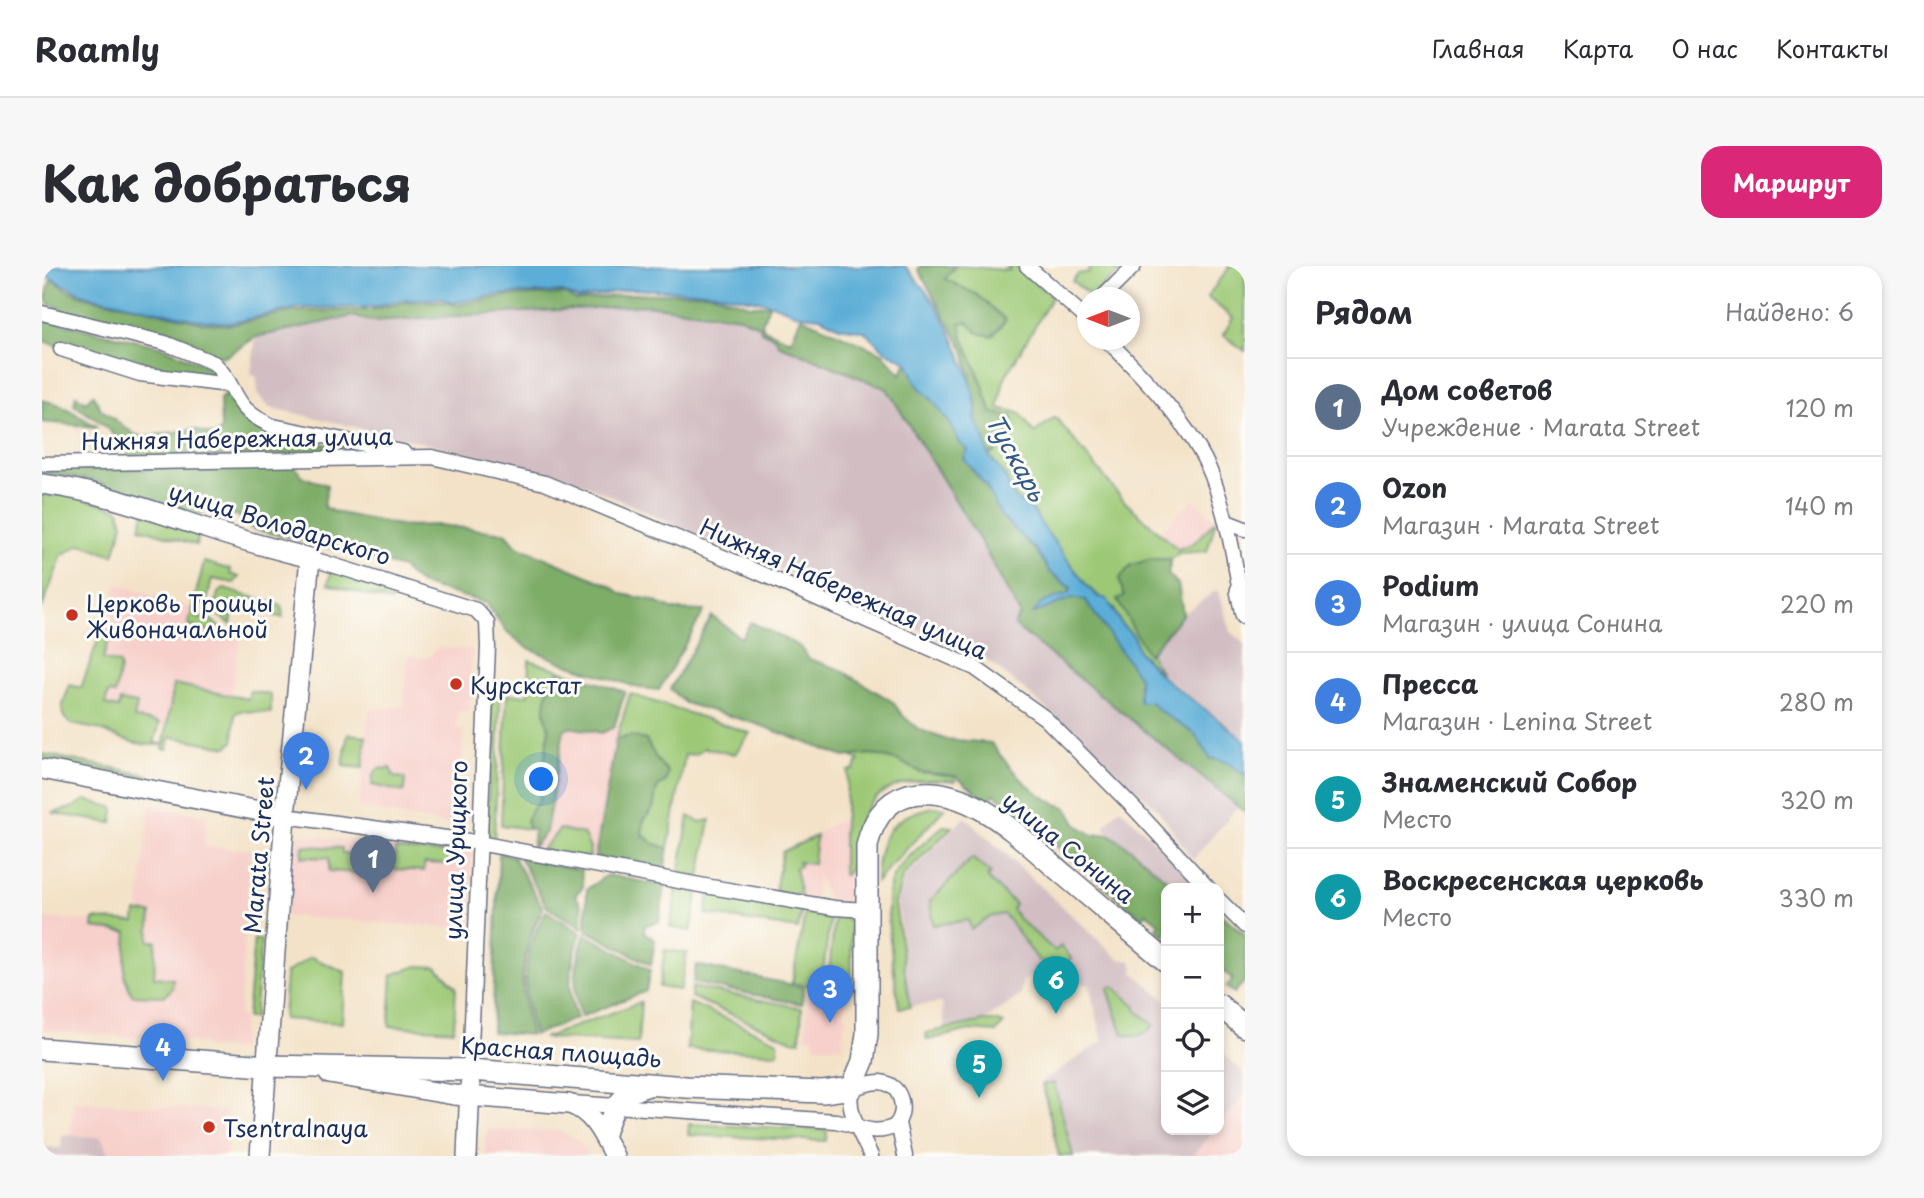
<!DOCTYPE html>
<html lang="ru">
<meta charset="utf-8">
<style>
:root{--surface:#fff;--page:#f7f7f7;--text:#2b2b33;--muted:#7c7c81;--line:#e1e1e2;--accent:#db2777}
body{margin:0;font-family:"Playpen Sans",sans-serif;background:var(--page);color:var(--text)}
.controls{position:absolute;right:21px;bottom:21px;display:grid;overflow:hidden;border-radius:14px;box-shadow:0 4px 10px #0003}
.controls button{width:63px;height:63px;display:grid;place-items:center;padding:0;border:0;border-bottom:2px solid var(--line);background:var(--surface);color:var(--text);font:35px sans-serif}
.compass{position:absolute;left:1035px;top:21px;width:63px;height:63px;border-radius:50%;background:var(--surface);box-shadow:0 4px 10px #0003;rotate:270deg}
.you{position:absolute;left:500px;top:514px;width:24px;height:24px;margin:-18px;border:5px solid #fff;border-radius:50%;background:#1a73e8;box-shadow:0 0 0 10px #1a73e833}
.badge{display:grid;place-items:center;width:46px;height:46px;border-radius:50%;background:var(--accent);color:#fff;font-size:23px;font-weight:700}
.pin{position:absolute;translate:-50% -58px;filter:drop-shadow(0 2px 4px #0008)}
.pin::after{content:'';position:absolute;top:37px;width:24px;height:21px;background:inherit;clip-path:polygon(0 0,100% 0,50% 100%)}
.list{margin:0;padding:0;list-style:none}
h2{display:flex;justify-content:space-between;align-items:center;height:91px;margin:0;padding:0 28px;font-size:30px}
h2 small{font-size:23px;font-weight:400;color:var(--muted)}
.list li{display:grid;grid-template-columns:46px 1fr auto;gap:21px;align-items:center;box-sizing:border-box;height:98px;padding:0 28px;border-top:2px solid var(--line)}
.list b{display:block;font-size:26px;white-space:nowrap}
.list p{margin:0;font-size:23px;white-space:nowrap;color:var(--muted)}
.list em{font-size:23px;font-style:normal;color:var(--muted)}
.icon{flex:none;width:38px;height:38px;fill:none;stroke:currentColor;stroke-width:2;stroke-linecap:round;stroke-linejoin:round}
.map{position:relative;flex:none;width:1203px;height:890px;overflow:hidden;border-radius:21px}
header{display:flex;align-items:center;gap:42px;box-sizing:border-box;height:98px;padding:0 35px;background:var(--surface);border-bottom:2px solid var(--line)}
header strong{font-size:33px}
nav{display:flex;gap:38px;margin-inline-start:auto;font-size:24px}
.intro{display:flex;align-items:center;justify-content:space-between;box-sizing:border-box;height:168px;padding:0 42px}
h1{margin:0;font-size:49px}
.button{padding:18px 32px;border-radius:21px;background:var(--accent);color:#fff;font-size:24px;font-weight:700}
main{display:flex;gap:42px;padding:0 42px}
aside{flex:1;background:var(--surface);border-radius:21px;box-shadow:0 4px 10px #0003}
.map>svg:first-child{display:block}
.built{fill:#f7d0cb}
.industrial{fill:#d2bec2}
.green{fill:#9dc976;stroke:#5c7c6a;stroke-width:2}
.forest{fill:#7ead67;stroke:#4c6e62;stroke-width:2}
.water{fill:#5cadd7;stroke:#3c6e9a;stroke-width:2}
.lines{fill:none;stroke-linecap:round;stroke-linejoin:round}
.street-casing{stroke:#676e83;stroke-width:17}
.secondary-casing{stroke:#676e83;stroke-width:22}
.primary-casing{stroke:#676e83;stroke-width:24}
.street{stroke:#fff;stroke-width:14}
.secondary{stroke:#fff;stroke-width:19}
.primary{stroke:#fff;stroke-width:21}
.poi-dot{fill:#c8321e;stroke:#fdfcf7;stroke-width:2.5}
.labels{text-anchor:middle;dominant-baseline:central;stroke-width:6;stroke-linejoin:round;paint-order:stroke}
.street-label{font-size:23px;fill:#1b2f5e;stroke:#fdfcf7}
.poi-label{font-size:23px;fill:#1b2f5e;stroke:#fdfcf7;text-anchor:start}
.water-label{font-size:24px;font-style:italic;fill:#325b88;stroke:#fdfcf7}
</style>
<header>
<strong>Roamly</strong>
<nav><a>Главная</a><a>Карта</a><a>О нас</a><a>Контакты</a></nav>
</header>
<div class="intro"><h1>Как добраться</h1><a class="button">Маршрут</a></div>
<main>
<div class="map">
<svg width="1203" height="890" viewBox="0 0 1203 890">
<rect width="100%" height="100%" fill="#fdfcf7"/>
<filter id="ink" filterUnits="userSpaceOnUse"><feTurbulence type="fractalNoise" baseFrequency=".0143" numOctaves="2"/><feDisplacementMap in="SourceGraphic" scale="14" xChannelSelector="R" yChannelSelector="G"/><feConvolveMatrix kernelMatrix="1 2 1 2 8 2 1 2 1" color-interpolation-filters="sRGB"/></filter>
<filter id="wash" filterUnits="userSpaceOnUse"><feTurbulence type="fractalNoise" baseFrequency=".00686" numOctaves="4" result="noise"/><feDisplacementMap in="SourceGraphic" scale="28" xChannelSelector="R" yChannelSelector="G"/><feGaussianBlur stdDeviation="1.57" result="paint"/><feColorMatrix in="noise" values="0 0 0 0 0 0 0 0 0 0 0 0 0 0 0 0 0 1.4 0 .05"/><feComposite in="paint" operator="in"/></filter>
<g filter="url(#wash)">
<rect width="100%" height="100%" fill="#f3e2c7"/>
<path class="built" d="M1151 233 1174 254 1152 277 1136 283 1118 266Z
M76 318 155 344 151 361 199 371 188 431 127 460 89 453 24 433 28 419 39 421Z
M394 382 430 383 428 446H415V463L422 464 418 532 426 534 425 562 317 542 327 443 362 441 366 390 387 391Z
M527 460 560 467 572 461 577 462 553 591 547 593 541 568 518 564 499 584 490 582 504 566 522 464Z
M108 540 166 550 162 580 209 584 197 749 201 750 199 784 163 781V777L0 764V652L95 658Z
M794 555H802L801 570 807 607 809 602 808 631 802 636 785 635 776 609 773 633 759 630 753 601 755 596 771 597 774 570Z
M249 569 431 583 427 663 243 650Z
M766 722 774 723V735L804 737 803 749 806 753 802 756 801 781 774 780 771 772 763 771Z
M1203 829V890H1150L1173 864H1177V859Z
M31 835 185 845 184 890H0V881L19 882 20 869H28Z
M444 864 519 865 536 874 547 890H443Z"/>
<path class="industrial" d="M603 39 698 51 718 60 719 65 735 72 736 78 845 123 936 271 978 348 973 359 1196 540 1151 594 1115 542 998 437 945 394 755 310 675 278 536 215 512 207 231 142 221 135 216 128 215 111 209 108 214 71 311 50 329 55Z
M1176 323 1189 366 1203 379V472L1119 407 1106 389 1141 348Z
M1078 542 1162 622H1134L1089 583 1067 568 1062 560Z
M923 551 1077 693 1089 695 1092 701 1091 706 1124 735V864H1173L1150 890H1016L998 817 1061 775 1047 719 999 705 981 715 978 730 942 755 903 765 900 737 869 740 856 638 863 612Z
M1177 783 1203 809V829L1177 859Z
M20 869 59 871 69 890H0V881L19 882Z"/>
<path class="green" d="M913 0C932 0 949 4 968 4L965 0H973L1010 31 962 113 956 142 978 147 992 167 1013 151 1082 235 1136 283 1152 277 1174 254 1165 285 1137 287 1129 293H1108L1082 330 1075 334 1119 407 1096 385 1091 369 1079 358 1072 342 1046 321 999 258 993 247 977 236 969 227 964 212 946 188 953 187 967 168 970 151 950 147 939 114 921 72 918 57 926 55 936 67 903 12Z
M1047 0H1075L1073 4 1077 6 1050 31 1030 15 1036 8 1047 6Z
M1186 0H1203V85L1181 69 1191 52 1165 31 1187 2Z
M19 226 77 243 81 258 72 289 39 278 20 289 0 342V229L10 230Z
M102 247 158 266 154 279 98 262Z
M162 296 189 304 188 308 197 311 192 317 170 313 164 338H157L154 352 162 353 164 350 187 369 146 360Z
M290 301 348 320 351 326 349 336 286 318Z
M182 323 240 340 241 352 231 349 232 342 222 340 220 347 200 343 201 338 188 336 186 344 191 345 189 358 177 350 172 343 176 327Z
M64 365 69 367 61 393 77 398 78 401 73 428 66 427 63 439 76 442 78 435 95 438 92 452 118 457 112 477 122 478 132 418 206 433 208 425 229 429V447L198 445 193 448 191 476 185 481 131 471 128 472 125 483H121V478C98 482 79 472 58 464 47 459 30 463 22 451 17 443 25 428 28 419L39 422 59 366Z
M487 394 518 404C506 420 500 444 507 462L497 536 489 544 484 555 487 563 459 559 465 428 486 429Z
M450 417 459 418 452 575 446 572 445 568Z
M588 428 708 467 693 488 662 482 654 488 643 489 626 582 612 578 600 568 602 554 611 542 615 522 624 515 626 506 615 494 604 474 588 470 574 474Z
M306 468 324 470 321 502 301 500Z
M0 488 107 509 106 512 0 493Z
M829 488 857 495 878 506 914 510V515C866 510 824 518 812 573 810 585 812 600 804 609H801V570L806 505 812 504 817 494 806 489Z
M348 502 352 511 363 512 362 526 330 519 331 509 336 503Z
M43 534 70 541 72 544 70 557 10 547 32 541Z
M891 541 903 542 834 616C836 572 845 551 891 541Z
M647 550 657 556 668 554 658 611 637 607Z
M901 560 910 561 861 610 853 638 868 741 857 742C854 713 838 634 851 611 860 594 886 574 901 560Z
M518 563 541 568 548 582 547 593 499 584Z
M774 570 771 598 756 596 758 600 753 602 759 630 733 626 740 586Z
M261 580 300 582V587L317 588 316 607 287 605V592L260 591Z
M353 583 411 587 410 598 382 597V605L352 603Z
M930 592 949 608 945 610 947 614 973 638 970 643 977 653 1013 685 1019 680 1029 692 1021 700 997 695 962 648 950 650 929 663 926 654 891 659 888 635Z
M635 622 656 626 649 665 628 661Z
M667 628 760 643 756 663 664 648Z
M764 643 789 647 779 721 750 717Z
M94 646 109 647 107 675H114L112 711 131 713 130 723 122 730 90 729 82 709 85 666 51 662 52 653 93 656Z
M793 648 801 649 809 657 810 725 785 724Z
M212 673 219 674 212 752H205Z
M623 684 645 687 638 724 617 721Z
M269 691 303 706 300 757 241 753 244 707Z
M375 700 395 701 414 721 412 764 347 760 350 709Z
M1071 720 1094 740V744L1112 759C1103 769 1094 773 1081 768L1066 723Z
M650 721 760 742 758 775 750 774 649 731Z
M599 736 596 777 501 772Z
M648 737 736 775V787L645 783Z
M942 755H953L962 758 954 766 928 764 885 774 884 767Z
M1012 817 1031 890H1017L1001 819Z
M647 858 785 864 784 875 646 869Z"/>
<path class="forest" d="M878 0H913L903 13 934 28 964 54 950 70 936 67 926 56 918 57 921 72 939 114 949 146 970 151 967 167 953 187 946 188 942 170 933 153 936 144 922 84 876 3Z
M9 13 26 24 43 31 105 43 155 56 187 59 253 45 328 44 363 36 399 35 415 39 463 30 523 28 534 35 587 28 667 27 708 39H727L720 57 722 63 749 75 759 51 840 87 859 108 865 96 876 120 892 136 909 158 918 177 926 184 922 193 944 220 959 250 995 285 1008 306 1029 323 1027 327 1000 337 992 347 1029 332 1043 334 1097 411 1109 436 1115 443 1153 468 1168 492 1185 496 1203 509V546L972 359 978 348 936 271 845 123 736 78 734 72 719 65 718 60 698 51 603 39 329 55 311 50 214 71 183 91 173 90 129 72 102 64 26 50 17 42 6 38 4 32Z
M0 53 121 81 173 104 177 110 175 114C118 107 53 97 0 74Z
M184 128 201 153 224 168 334 187 89 192C75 166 56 154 32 139L34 129 44 136 51 129 59 143 92 168 102 171 151 163 173 170 179 164 178 133Z
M0 134 19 139 56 161 0 156Z
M253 200 261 211 285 219 282 241 292 246 361 260 397 259 464 267 475 280 567 319 580 328 609 334 632 344 662 345 617 424 597 422 519 396 484 381 464 365 444 337 378 318 360 302 280 279 210 263 195 249 167 244 154 251 85 230 54 215 0 207V204Z
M1109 293H1129L1126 308 1136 318 1141 348 1106 389 1075 334 1082 330 1077 313 1089 299Z
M670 350 699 372 709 356 757 380 767 393 797 403 851 436 860 449 876 463 902 473 949 477C969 504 993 532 1025 542L1035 559 1051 569 1067 568 1089 583 1134 622H1124V672L1114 663 1118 658 1104 647 1100 652 953 528 945 534 914 510 878 506 857 495 829 488 802 491 715 458 643 437 628 423Z
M518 404 583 426 572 461 560 467 527 461 522 464 504 566 490 582 492 564 487 563 484 555 489 544 497 536 507 462C498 441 504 422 518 404Z
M588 470 604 474 615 494 626 506 624 515 615 522 611 542 602 554 600 568 612 578 626 582 622 605 553 591 574 474Z
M457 587 471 590 501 642C478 686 476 721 489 769L450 766Z
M477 591 539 604 541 621 533 629 540 640V662L505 641Z
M565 609 623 620 617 656 603 659 602 666 613 674 609 699 544 664 545 623Z
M504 645 539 667C529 695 523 723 535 752L492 769C479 723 480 688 504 645Z
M1177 646 1203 669V715L1192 727 1184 721 1191 713 1177 702Z
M543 668 608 704 604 725 539 751C529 723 534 695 543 668Z
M654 699 761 721 760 738 651 717Z"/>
<path class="water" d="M0 0H863C872 11 883 23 891 35 906 57 940 129 933 153L942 170 946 188 964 212 969 227 977 236 989 242 999 258 1046 321 1055 330 1065 333 1079 358 1091 369 1096 385 1117 408 1203 474V509L1185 496 1168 492 1153 468 1115 443 1109 436H1097V411L1043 334 1029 332 991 348 1000 337 1027 327 1029 322 1008 306 995 285 959 250 944 220 922 193 926 184 918 177 909 159 892 136 876 120 865 96 842 84 822 65 797 61 778 51 758 49 727 37 669 26 587 23 536 33 521 26 460 28 410 37 400 32 360 34 331 41 256 42 188 57 156 54 43 29 0 8Z"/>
</g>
<g filter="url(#ink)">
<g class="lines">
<g class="street-casing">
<path id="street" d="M985 0 1045 53
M1060 32 1092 0
M0 47 123 77 172 97C199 123 187 142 231 160L361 186
M1065 74C1102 111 1151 161 1170 210 1184 247 1191 286 1198 325
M19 83 98 108 187 119
M0 198 390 191 503 217 693 296 933 402 1003 452 1093 543 1166 622
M1185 256 1203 263
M268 292 434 344 445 356 446 381 428 804
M243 550 426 575 663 620 792 642 825 644
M1177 634 1203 660
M530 837 794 855C815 859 832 871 853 860 866 845 860 818 838 816 828 816 819 820 810 822 803 844 820 870 829 890
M856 857 863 890"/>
</g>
<g class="secondary-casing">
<path id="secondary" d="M0 218C57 225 108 244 163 262 197 274 233 283 268 292L243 550 218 890
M1198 325 1203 348
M0 503 243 550
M287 808 412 829 527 838C551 845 561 869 572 890
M562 871C572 839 576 827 611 819
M425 890 428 819"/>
</g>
<g class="primary-casing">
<path id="primary" d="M1177 739 1203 761
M0 783 224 800 428 804 644 821 781 826 810 822 821 795 825 768V580C830 557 842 536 866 529 928 514 983 577 1026 612 1059 640 1091 667 1124 695"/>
</g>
<use href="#street" class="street"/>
<use href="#secondary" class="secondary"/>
<use href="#primary" class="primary"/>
</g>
</g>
<g class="poi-dot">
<circle cx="30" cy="349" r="7"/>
<circle cx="414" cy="418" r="7"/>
<circle cx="167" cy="861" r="7"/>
</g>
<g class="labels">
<g class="street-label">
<text transform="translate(195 172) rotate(-1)">Нижняя Набережная улица</text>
<text transform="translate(238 257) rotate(17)">улица Володарского</text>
<text transform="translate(802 322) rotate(24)">Нижняя Набережная улица</text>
<text transform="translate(1027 581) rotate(39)">улица Сонина</text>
<text transform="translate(413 584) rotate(-88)">улица Урицкого</text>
<text transform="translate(216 589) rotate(-85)">Marata Street</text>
<text transform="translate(519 785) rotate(4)">Красная площадь</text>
</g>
<g class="poi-label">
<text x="44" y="336">Церковь Троицы<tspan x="44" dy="26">Живоначальной</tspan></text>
<text x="428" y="418">Курскстат</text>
<text x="181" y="861">Tsentralnaya</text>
</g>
<g class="water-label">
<text transform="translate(975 191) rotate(61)">Тускарь</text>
</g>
</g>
</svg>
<div class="controls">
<button>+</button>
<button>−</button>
<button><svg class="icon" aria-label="locate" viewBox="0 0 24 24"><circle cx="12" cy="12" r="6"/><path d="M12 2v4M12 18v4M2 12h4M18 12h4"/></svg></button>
<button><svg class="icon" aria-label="layers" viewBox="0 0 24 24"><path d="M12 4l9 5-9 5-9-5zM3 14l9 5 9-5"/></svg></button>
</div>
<svg class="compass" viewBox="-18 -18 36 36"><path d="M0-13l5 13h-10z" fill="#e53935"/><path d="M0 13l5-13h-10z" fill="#7c7c81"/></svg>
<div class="you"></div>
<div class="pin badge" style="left:331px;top:627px;background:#5c6f8a">1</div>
<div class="pin badge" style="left:264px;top:524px;background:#3f7fe0">2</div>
<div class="pin badge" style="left:788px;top:757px;background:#3f7fe0">3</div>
<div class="pin badge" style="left:121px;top:815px;background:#3f7fe0">4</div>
<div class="pin badge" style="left:937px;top:832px;background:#0f9aa8">5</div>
<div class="pin badge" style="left:1014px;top:748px;background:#0f9aa8">6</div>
</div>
<aside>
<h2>Рядом<small>Найдено: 6</small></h2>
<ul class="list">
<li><span class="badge" style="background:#5c6f8a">1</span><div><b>Дом советов</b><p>Учреждение · Marata Street</p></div><em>120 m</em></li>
<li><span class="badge" style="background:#3f7fe0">2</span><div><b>Ozon</b><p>Магазин · Marata Street</p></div><em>140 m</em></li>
<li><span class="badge" style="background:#3f7fe0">3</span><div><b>Podium</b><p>Магазин · улица Сонина</p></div><em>220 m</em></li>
<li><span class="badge" style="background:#3f7fe0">4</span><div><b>Пресса</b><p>Магазин · Lenina Street</p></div><em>280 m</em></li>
<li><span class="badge" style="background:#0f9aa8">5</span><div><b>Знаменский Собор</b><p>Место</p></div><em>320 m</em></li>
<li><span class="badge" style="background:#0f9aa8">6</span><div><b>Воскресенская церковь</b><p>Место</p></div><em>330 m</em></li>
</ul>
</aside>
</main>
